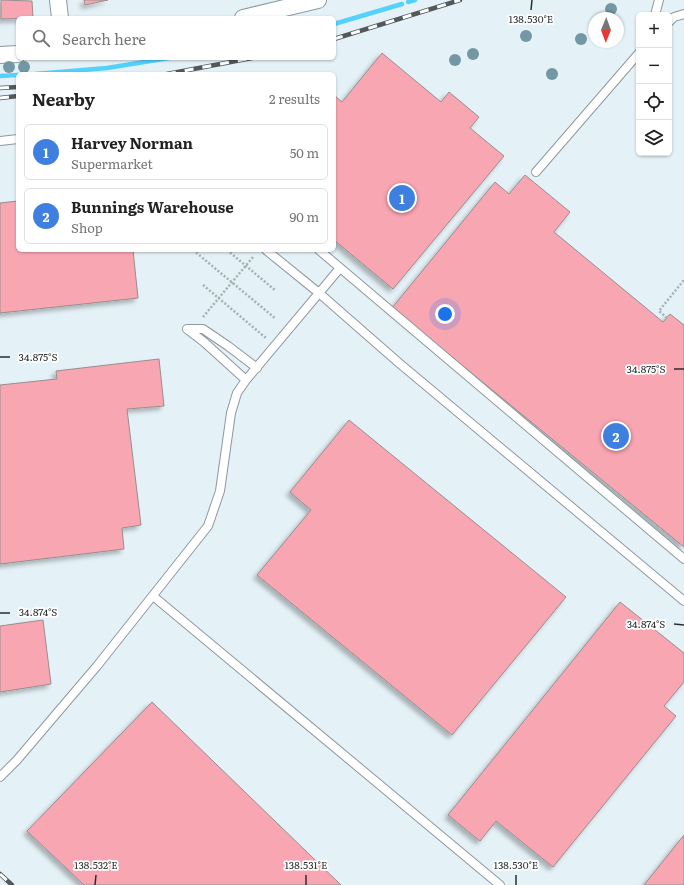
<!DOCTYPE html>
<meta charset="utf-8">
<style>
:root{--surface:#fff;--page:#f2f2f2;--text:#222;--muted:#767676;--line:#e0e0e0;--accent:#db2777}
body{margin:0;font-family:Literata,serif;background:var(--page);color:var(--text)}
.controls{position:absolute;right:12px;top:12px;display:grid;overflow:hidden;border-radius:6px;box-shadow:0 1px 3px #0004}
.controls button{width:36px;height:36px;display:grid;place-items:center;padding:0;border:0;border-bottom:1px solid var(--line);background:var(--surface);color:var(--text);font:20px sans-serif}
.compass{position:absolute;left:588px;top:12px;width:36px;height:36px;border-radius:50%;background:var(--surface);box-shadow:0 1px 3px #0004;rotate:181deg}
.you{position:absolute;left:445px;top:314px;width:14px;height:14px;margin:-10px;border:3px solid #fff;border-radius:50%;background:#1a73e8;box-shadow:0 0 0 6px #1a73e833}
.badge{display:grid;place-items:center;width:26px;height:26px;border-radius:50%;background:var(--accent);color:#fff;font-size:13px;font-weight:700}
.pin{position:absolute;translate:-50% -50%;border:2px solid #fff;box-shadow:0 1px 4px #0006}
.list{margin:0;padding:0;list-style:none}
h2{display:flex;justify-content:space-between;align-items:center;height:52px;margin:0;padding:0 16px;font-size:17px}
h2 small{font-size:13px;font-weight:400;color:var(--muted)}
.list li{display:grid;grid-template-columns:26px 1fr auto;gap:12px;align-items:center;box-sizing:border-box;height:56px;margin:0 8px 8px;padding:0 8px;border:1px solid var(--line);border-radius:6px}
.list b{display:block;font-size:15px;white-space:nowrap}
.list p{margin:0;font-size:13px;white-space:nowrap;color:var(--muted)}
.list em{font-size:13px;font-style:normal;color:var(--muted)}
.icon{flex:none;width:22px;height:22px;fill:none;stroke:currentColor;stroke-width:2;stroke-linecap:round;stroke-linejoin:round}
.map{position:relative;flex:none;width:684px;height:885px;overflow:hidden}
.search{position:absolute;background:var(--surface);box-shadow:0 1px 3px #0004;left:16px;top:16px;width:320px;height:44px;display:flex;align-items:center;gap:10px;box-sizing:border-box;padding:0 14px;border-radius:6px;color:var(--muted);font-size:15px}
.panel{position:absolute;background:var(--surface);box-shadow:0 1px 3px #0004;left:16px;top:72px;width:320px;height:180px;border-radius:6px}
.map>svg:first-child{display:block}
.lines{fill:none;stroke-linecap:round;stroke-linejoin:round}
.stream{stroke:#54d1fd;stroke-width:4.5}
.building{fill:#f9a6b3;stroke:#998d8e;filter:url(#shadow)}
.lane-casing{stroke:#8e999e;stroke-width:10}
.street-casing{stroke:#8e999e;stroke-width:18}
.path{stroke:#a6b0b4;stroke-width:2.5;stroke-dasharray:2 2;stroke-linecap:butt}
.lane{stroke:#fff;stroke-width:8}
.street{stroke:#fff;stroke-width:16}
.rail-casing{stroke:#52585b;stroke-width:4.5}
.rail{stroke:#fff;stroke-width:3;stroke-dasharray:9;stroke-linecap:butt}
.tree{fill:#7497a4}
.ticks{fill:none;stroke:#292e30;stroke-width:1.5}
.ticks-label{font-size:10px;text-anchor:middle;fill:#292e30;stroke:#fff;stroke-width:3.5;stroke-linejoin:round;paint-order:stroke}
</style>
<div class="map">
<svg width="684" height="885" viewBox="0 0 684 885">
<defs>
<filter id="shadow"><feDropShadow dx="-3.5" dy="3.5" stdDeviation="2" flood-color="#0004"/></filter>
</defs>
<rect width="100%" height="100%" fill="#e4f1f6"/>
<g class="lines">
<path class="stream" d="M408 2 415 0
M334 24 402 4
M35 74 107 68 169 58
M0 76 18 75"/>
</g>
<path class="building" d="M1 0 32 1 33 18 1 19Z
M84 0H108L85 5Z
M382 53 441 102 449 92 479 117 470 128 504 156 393 289 334 240V95L342 102Z
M525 175 570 212 554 232 663 322 670 314 684 325V547L392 308 495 182 509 194Z
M18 201V250H133L138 298 0 313V203Z
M159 359 164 406 127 409 141 525 122 528 124 549 0 564V385L57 379 56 371Z
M349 420 566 597 452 735 257 575 311 510 290 492Z
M620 602 684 653V682L664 706 676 716 553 867 496 821 480 841 448 815Z
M43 620 51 684 0 692V626Z
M152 702 341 885H84L27 831Z
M684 835V885H644Z"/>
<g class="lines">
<g class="lane-casing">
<path id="lane" d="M655 15 659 0
M669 22 674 17 684 14
M0 141 18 139
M536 172 639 53
M266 250 319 293 399 363 684 601
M319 250 684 559
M187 329H203L228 346 257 368
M187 329 204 342 246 380
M153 596 500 885
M0 777 17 760 97 666 208 526 220 491 231 413 237 393 246 380 340 268"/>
</g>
<g class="street-casing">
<path id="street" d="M58 0 60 18
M243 18 318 0
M0 55 18 54"/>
</g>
<path class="path" d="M193 250 276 319
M227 250 276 291
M203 285 266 338
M203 317 253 257
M667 318 659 311 684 280"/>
<use href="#lane" class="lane"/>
<use href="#street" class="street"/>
<g class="rail-casing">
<path id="rail" d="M334 39 460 0
M167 74 252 58
M0 88 18 87
M0 98 18 96
M0 874 12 885"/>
</g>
<use href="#rail" class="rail"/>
</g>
<g class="tree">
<circle cx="611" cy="9" r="6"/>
<circle cx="526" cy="36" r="6"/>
<circle cx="581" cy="39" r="6"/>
<circle cx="473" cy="54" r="6"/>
<circle cx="455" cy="60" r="6"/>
<circle cx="9" cy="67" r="6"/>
<circle cx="24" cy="67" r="6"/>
<circle cx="552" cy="74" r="6"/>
</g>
<path class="ticks" d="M531 10 532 0M0 357H10M674 369H684M0 613H10M674 624 684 625M95 885 96 875M306 885V875M516 885V875"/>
<g class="ticks-label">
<text x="531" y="23">138.530°E</text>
<text x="38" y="361">34.875°S</text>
<text x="646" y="373">34.875°S</text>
<text x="38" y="616">34.874°S</text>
<text x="646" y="628">34.874°S</text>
<text x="96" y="869">138.532°E</text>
<text x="306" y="869">138.531°E</text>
<text x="516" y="869">138.530°E</text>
</g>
</svg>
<div class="controls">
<button>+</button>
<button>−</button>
<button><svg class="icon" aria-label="locate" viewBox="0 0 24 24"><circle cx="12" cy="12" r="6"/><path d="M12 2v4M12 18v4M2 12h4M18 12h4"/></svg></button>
<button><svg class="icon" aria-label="layers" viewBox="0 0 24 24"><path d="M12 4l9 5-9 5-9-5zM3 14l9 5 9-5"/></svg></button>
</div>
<svg class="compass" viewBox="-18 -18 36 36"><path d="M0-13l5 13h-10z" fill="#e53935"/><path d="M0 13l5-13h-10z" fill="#767676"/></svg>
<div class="you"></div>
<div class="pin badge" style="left:402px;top:198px;background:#3f7fe0">1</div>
<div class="pin badge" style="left:616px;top:436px;background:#3f7fe0">2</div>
<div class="search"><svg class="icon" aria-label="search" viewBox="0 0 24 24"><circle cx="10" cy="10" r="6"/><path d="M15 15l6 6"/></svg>Search here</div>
<section class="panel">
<h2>Nearby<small>2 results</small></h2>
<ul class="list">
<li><span class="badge" style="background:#3f7fe0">1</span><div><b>Harvey Norman</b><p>Supermarket</p></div><em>50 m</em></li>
<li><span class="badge" style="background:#3f7fe0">2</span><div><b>Bunnings Warehouse</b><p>Shop</p></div><em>90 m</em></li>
</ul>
</section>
</div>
